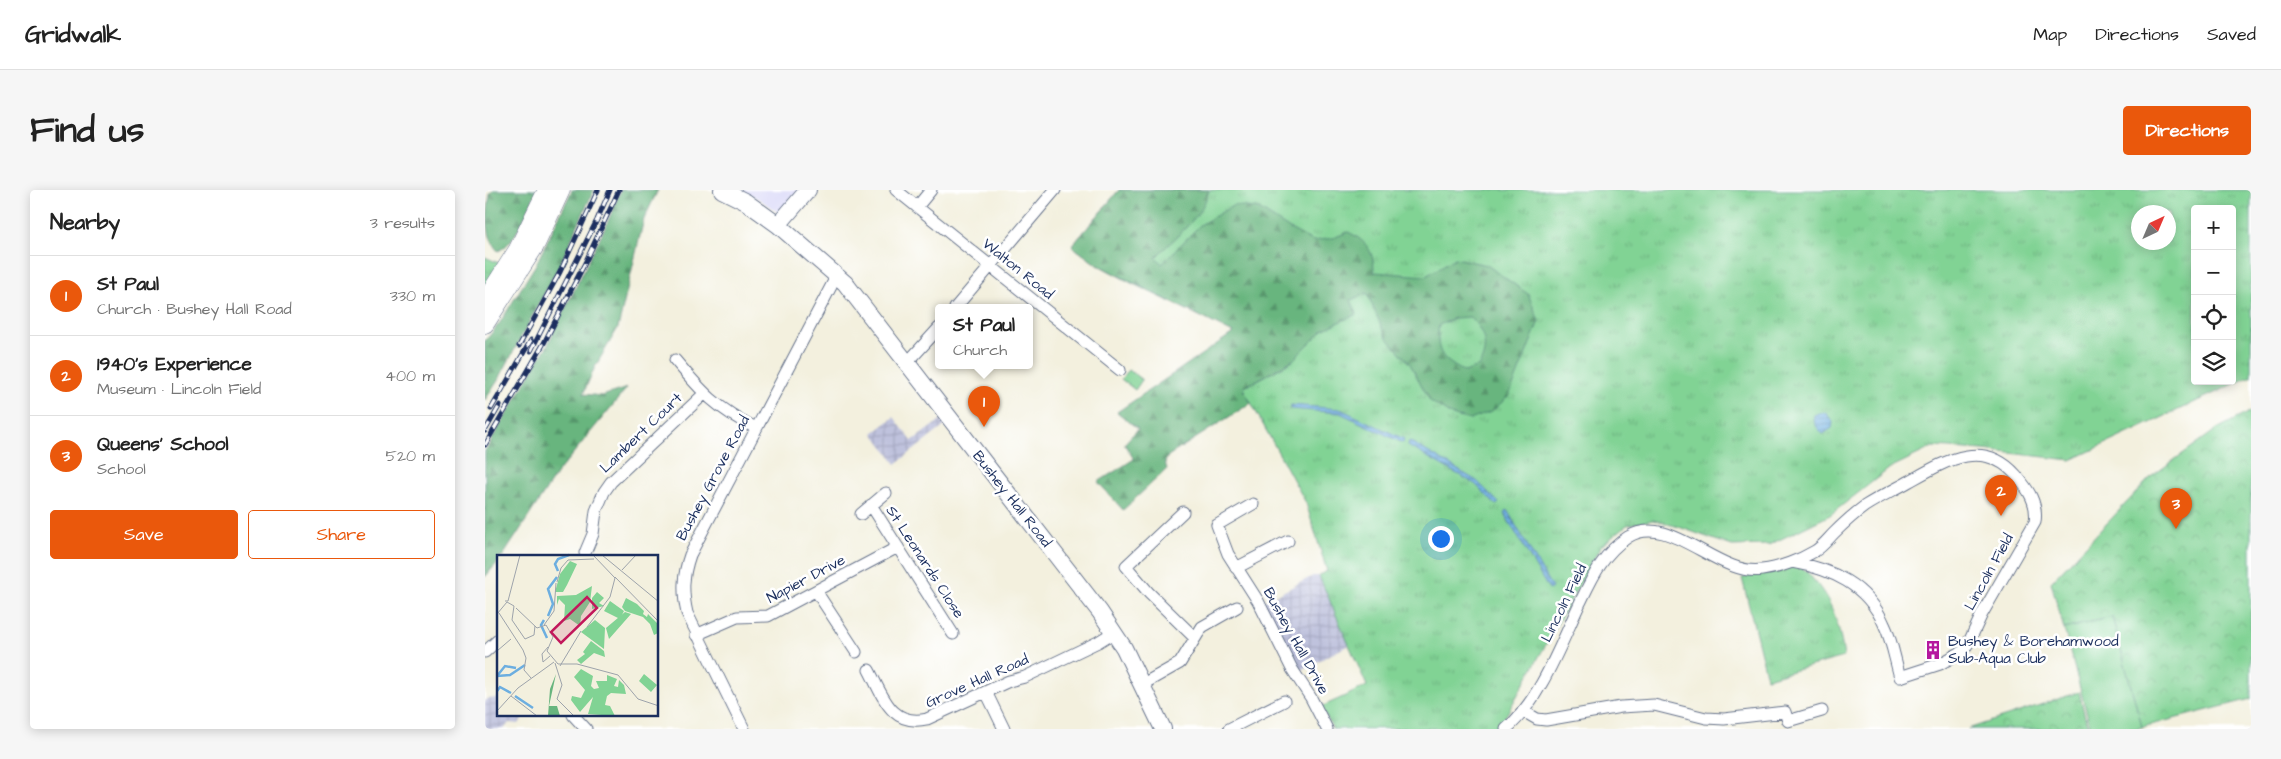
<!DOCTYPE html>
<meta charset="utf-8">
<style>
:root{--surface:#fff;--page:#f6f6f6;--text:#222;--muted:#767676;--line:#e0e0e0;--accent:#ea580c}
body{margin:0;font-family:"Architects Daughter",sans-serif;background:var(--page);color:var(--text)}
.controls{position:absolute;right:15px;top:15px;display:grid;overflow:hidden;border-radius:5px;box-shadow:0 2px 12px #0003}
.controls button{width:45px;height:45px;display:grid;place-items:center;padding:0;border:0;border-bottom:1px solid var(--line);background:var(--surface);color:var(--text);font:25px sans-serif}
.compass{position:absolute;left:1646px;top:15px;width:45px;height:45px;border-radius:50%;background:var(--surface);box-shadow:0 2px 12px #0003;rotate:44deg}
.you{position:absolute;left:955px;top:348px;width:18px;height:18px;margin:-12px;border:4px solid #fff;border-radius:50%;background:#1a73e8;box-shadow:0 0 0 8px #1a73e833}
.badge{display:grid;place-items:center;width:32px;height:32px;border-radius:50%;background:var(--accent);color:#fff;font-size:16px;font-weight:700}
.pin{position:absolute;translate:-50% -41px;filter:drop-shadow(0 1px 2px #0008)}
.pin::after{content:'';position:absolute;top:26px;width:18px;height:15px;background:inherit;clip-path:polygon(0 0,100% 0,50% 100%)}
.popup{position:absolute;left:450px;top:114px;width:98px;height:65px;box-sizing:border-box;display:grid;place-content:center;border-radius:5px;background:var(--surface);filter:drop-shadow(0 1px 4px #0005);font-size:16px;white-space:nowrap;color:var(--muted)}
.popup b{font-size:19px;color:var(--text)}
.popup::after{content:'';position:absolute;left:50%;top:100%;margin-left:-10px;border:10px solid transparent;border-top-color:var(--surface)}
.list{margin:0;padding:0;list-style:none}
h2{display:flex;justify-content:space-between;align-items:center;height:65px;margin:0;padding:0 20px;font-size:21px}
h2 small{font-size:16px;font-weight:400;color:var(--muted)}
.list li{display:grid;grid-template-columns:32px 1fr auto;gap:15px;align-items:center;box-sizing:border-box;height:80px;padding:0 20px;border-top:1px solid var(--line)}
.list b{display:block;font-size:19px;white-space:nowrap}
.list p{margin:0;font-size:16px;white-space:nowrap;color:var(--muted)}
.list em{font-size:16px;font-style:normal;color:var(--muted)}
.actions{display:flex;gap:10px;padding:15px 20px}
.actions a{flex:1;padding:11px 0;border:1px solid var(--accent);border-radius:5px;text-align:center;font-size:18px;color:var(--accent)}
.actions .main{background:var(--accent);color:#fff}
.icon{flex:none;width:28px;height:28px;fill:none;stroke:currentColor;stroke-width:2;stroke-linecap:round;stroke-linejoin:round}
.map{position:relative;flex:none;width:1766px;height:539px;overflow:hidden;border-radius:5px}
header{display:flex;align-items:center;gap:30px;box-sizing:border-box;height:70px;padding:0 25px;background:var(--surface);border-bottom:1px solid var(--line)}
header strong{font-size:24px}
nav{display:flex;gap:28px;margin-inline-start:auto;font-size:18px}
.intro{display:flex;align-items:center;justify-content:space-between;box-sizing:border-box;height:120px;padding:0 30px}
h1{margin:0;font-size:35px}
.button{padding:12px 22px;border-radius:5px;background:var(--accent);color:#fff;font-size:18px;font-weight:700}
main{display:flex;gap:30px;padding:0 30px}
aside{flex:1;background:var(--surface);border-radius:5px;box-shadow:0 2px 12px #0003}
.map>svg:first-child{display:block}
.built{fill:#d8d7f8}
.industrial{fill:url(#industrial-grid)}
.grass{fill:url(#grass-tufts);stroke:#4e8179;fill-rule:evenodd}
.forest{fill:url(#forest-firs);stroke:#42726e;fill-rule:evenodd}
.park{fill:url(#park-crowns);stroke:#4e8179}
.pitch{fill:#81d394;stroke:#4e8179}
.water{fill:url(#water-rules);stroke:#446e9f}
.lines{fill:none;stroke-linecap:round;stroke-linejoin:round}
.street-casing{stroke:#67738b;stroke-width:13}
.secondary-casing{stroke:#67738b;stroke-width:18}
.primary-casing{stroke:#67738b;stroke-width:19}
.street{stroke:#fff;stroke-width:11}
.secondary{stroke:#fff;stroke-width:16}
.primary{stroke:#fff;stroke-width:18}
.rail-casing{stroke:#1b2f5e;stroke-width:5}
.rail{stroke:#fff;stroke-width:3;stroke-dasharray:9;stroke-linecap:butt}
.labels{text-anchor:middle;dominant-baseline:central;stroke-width:5;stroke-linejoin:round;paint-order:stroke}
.street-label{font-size:15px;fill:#1b2f5e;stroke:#fff}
.poi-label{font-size:15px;fill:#1b2f5e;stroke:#fff;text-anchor:start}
.inset-river{fill:none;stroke:#6caee0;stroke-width:2.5}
.inset-road{fill:none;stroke:#9da3ab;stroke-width:1}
.view{fill:#c2185b;fill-opacity:0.15;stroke:#c2185b;stroke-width:2.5}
.inset-edge{fill:none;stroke:#1b2f5e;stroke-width:2.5}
</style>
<header>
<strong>Gridwalk</strong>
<nav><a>Map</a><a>Directions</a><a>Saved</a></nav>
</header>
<div class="intro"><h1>Find us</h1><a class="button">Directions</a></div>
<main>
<aside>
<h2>Nearby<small>3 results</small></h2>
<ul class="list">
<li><span class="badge">1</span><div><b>St Paul</b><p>Church · Bushey Hall Road</p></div><em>330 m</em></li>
<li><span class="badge">2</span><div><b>1940's Experience</b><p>Museum · Lincoln Field</p></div><em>400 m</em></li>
<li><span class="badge">3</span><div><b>Queens' School</b><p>School</p></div><em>520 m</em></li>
</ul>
<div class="actions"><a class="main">Save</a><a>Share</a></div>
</aside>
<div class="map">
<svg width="1766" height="539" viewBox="0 0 1766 539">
<defs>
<pattern id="industrial-grid" width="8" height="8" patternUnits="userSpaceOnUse" patternTransform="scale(1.25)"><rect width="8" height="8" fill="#bfc2dd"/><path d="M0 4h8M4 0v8" fill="none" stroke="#a4a7c0"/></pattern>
<pattern id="grass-tufts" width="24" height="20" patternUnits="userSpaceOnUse" patternTransform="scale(1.25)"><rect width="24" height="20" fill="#81d394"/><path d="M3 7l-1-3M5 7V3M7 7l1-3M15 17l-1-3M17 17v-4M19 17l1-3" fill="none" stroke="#6fb582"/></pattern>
<pattern id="forest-firs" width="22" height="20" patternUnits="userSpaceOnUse" patternTransform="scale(1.25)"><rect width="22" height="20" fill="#68b57e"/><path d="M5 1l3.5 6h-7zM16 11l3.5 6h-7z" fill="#55946a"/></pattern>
<pattern id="park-crowns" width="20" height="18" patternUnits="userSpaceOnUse" patternTransform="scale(1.25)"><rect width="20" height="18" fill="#81d394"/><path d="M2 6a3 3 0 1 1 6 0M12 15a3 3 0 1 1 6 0" fill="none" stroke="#6fb582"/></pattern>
<pattern id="water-rules" width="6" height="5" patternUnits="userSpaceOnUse" patternTransform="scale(1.25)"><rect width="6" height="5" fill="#6caee0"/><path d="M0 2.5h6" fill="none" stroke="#588eb9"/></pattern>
</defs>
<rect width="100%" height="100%" fill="#fff"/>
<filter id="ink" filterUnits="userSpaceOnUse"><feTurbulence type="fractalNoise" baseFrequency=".02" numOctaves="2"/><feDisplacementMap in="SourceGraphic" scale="10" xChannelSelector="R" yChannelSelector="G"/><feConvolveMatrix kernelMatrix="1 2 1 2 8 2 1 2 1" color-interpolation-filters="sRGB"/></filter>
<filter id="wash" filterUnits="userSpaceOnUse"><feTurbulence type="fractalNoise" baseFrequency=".0096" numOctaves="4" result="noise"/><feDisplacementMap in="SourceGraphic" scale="20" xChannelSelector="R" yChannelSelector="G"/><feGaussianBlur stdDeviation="1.12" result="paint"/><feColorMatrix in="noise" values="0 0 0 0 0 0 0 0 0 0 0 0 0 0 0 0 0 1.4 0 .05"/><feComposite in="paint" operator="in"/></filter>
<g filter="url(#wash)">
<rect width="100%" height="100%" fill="#f3f0de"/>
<path class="built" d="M256 0H314L294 23 274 9Z"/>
<path class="industrial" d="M409 227 427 251 457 229 461 235 411 274 388 243Z
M828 386H834L864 455 816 480 809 476 776 413Z
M14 508V525H39L34 534 24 533 19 539H0V512L2 509Z"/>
<path class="grass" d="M634 0H1766V186L1586 270 1498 260 1448 257 1405 278 1345 325 1284 355 1247 356 1194 337 1168 330 1142 335 1116 356 1014 538 848 539 836 517 882 496 834 386 842 381 821 313 758 198 808 171 648 94 611 74 587 56ZM1710 19H1747V191H1710ZM1654 22H1684V52H1654Z
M0 67 16 74 0 106Z
M1315 375C1345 405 1353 425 1359 467L1282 488 1257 388Z"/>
<path class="forest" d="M8 0H52C44 17 31 54 13 61 0 48 2 24 5 3Z
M87 0H109L76 72 14 189 0 210V151L14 134 51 74Z
M136 0H173L159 29 133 138 110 177 98 204 117 206 142 198 72 283 18 366 14 367V371L0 387V261L62 156 123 31Z
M634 0H724C718 27 689 48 671 67L677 74 715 35 749 15 774 19 805 39 828 51 848 48 863 42C882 51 889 62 889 82L941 86 970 68 1002 75 1043 104 1054 131 1024 206 1006 222 985 230 966 225 945 211 925 174 900 145 882 103 866 110 872 124 839 139 808 170 758 198 766 213 683 266 680 272 682 279 638 320 613 292 649 269 639 254 653 239 632 222 748 143 611 74 587 56ZM985 127C1000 143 1004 156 994 176L980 182C957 170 950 162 954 135L970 128Z"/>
<path class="park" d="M644 180 657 190 650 200 636 189Z
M1766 221V509L1657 537 1627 427 1579 439 1566 392 1667 286 1732 239Z
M1594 502 1603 539H1483Z"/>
<path class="pitch" d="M1627 427 1657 537 1651 539H1606L1579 439Z"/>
<path class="water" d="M806 215 855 219 919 249 918 253 855 223 805 219Z
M1334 223H1341L1348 232 1347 238 1338 244C1334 241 1327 231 1329 225Z
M924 251 992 291 1014 313 1011 315 990 294 923 256Z
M1022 320 1067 398 1064 400 1019 323Z"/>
</g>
<g filter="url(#ink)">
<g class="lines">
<g class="street-casing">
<path id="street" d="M411 0 635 180
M432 17 446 0
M470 118 570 0
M190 170C217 202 232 219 271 238
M422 173 454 138
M768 314 732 335 743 364 773 411 807 479 826 508 842 539
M386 315 468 444
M698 322 641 376 664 403 709 447
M376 324 401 303
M100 363 108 344 111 321 119 302 126 292 219 204
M751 378 803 351
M331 401 371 462
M211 445 252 427 283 426 413 357
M0 462 14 449
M384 480C398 506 406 537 442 529L524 491 540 487 613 452 629 442
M658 494 695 473 717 437 752 417
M501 502 519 539
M1038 521 1052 529 1061 530 1136 517 1169 515 1221 528 1239 529 1300 522 1303 531 1337 521
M88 525 101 539
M259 539 202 423C197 401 198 385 205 365L352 85
M744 539 799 511
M1021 539C1055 511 1076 453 1095 413 1107 388 1118 363 1143 347 1184 321 1233 387 1277 380 1294 378 1315 370 1330 361 1337 357 1343 349 1349 343 1358 334 1369 324 1380 316 1394 307 1409 300 1423 292 1459 272 1497 247 1531 285 1543 299 1553 313 1550 332L1497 424 1484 452 1478 461 1455 474 1415 487C1410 470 1407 450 1399 434 1382 395 1347 379 1307 372"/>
</g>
<g class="secondary-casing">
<path id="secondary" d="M237 0 261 12 293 35 360 93 615 422 639 458 678 539
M293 35 323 0"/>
</g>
<g class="primary-casing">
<path id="primary" d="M0 111 33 59 62 0
M0 134 50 56 76 0"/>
</g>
<use href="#street" class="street"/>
<use href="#secondary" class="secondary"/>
<use href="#primary" class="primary"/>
<g class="rail-casing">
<path id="rail" d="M34 156 75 82 113 0
M46 161 112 30 125 0
M6 219 46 150
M0 241 15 215
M0 255 59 153 100 73 134 0"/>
</g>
<use href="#rail" class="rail"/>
</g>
</g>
<defs>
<g id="building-bare" transform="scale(1.5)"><path d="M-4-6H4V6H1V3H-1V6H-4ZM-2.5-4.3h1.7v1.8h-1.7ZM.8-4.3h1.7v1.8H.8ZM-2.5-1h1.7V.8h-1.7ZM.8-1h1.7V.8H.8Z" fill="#b5179e" stroke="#fff" stroke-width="2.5" paint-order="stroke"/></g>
</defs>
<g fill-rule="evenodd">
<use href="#building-bare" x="1448" y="460"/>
</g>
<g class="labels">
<g class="street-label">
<text transform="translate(533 79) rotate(39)">Walton Road</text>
<text transform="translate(156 243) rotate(-44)">Lambert Court</text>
<text transform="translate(228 288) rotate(-62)">Bushey Grove Road</text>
<text transform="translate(527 309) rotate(52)">Bushey Hall Road</text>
<text transform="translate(440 372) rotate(57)">St Leonards Close</text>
<text transform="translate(1504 382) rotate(-61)">Lincoln Field</text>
<text transform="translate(321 389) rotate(-28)">Napier Drive</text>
<text transform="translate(1079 413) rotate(-64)">Lincoln Field</text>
<text transform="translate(811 451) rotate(61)">Bushey Hall Drive</text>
<text transform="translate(492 491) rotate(-24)">Grove Hall Road</text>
</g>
<g class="poi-label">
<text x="1463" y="451">Bushey &amp; Borehamwood<tspan x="1463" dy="17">Sub-Aqua Club</tspan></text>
</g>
</g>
<g transform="translate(12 365)">
<rect width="161" height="161" fill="#f3f0de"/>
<path d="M73 6 80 9 70 30 66 37H58L63 19ZM95 31 93 47 84 61 83 71 73 64 67 66 68 50 62 44 60 50V41L79 40ZM128 57 134 59 112 84 109 73ZM98 65 108 73 107 94 84 77ZM84 114 96 121 94 131 97 134 102 133 99 126H110V120L120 124 117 131 121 132 122 125 127 130 129 139 114 138 110 141 108 150 113 151 118 161 91 159 96 142 83 157 74 145 75 141 84 143 88 135 77 122Z" fill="#81d394"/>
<path d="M59 119 52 151H60L63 161H51L53 134Z" fill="#68b57e"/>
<path d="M129 43 140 49 147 56 146 59 150 62 151 59 161 69V78L157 80 153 69 146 62 128 56 125 52Z" fill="#81d394"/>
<path d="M100 37 107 43 102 48 107 51 95 54V43ZM113 46 127 56 123 64 107 56ZM94 86 107 96 108 102 97 98 84 109 80 105 88 99 86 97ZM147 119 160 130 154 137 142 126Z" fill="#81d394"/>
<path class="inset-river" d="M61 16 58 9 61 4 72 0M51 61 56 49 51 34 60 22M47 65 44 70 50 83M0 121 8 111 19 113M0 121 13 120 28 110M0 136 3 132 14 138M18 141 36 153"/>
<path class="inset-road" d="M96 0 118 23M105 0 162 47M125 15 139 0M120 24 118 22 162 67M60 27 64 13 71 5 97 4M8 46H11L23 0M10 47 17 51 15 65 28 84 37 80 38 71M19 53 40 73 49 70M2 58 26 95 29 103 27 115 34 123M0 59 10 47M47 70 57 56 59 28M49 70 56 82 50 96 61 109H80L121 120 141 144 162 151M90 72 113 42 118 23M51 92 45 99 46 107 53 101M0 96 14 84M58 108 65 130 60 144 77 161M63 111 84 76M14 141 40 161M0 156 21 133 57 107"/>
<path class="view" d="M90 42 100 53 64 88 54 77Z"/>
<rect width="161" height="161" class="inset-edge"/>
</g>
</svg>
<div class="controls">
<button>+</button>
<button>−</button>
<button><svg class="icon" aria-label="locate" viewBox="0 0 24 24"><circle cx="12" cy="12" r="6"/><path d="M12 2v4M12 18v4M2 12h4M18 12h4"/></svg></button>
<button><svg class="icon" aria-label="layers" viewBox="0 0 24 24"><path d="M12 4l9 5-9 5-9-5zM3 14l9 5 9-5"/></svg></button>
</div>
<svg class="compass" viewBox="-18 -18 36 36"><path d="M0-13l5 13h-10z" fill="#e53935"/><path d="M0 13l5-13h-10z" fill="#767676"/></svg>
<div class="you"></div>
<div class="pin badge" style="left:499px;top:237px">1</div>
<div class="popup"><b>St Paul</b>Church</div>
<div class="pin badge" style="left:1516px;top:326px">2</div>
<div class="pin badge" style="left:1691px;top:339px">3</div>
</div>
</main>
